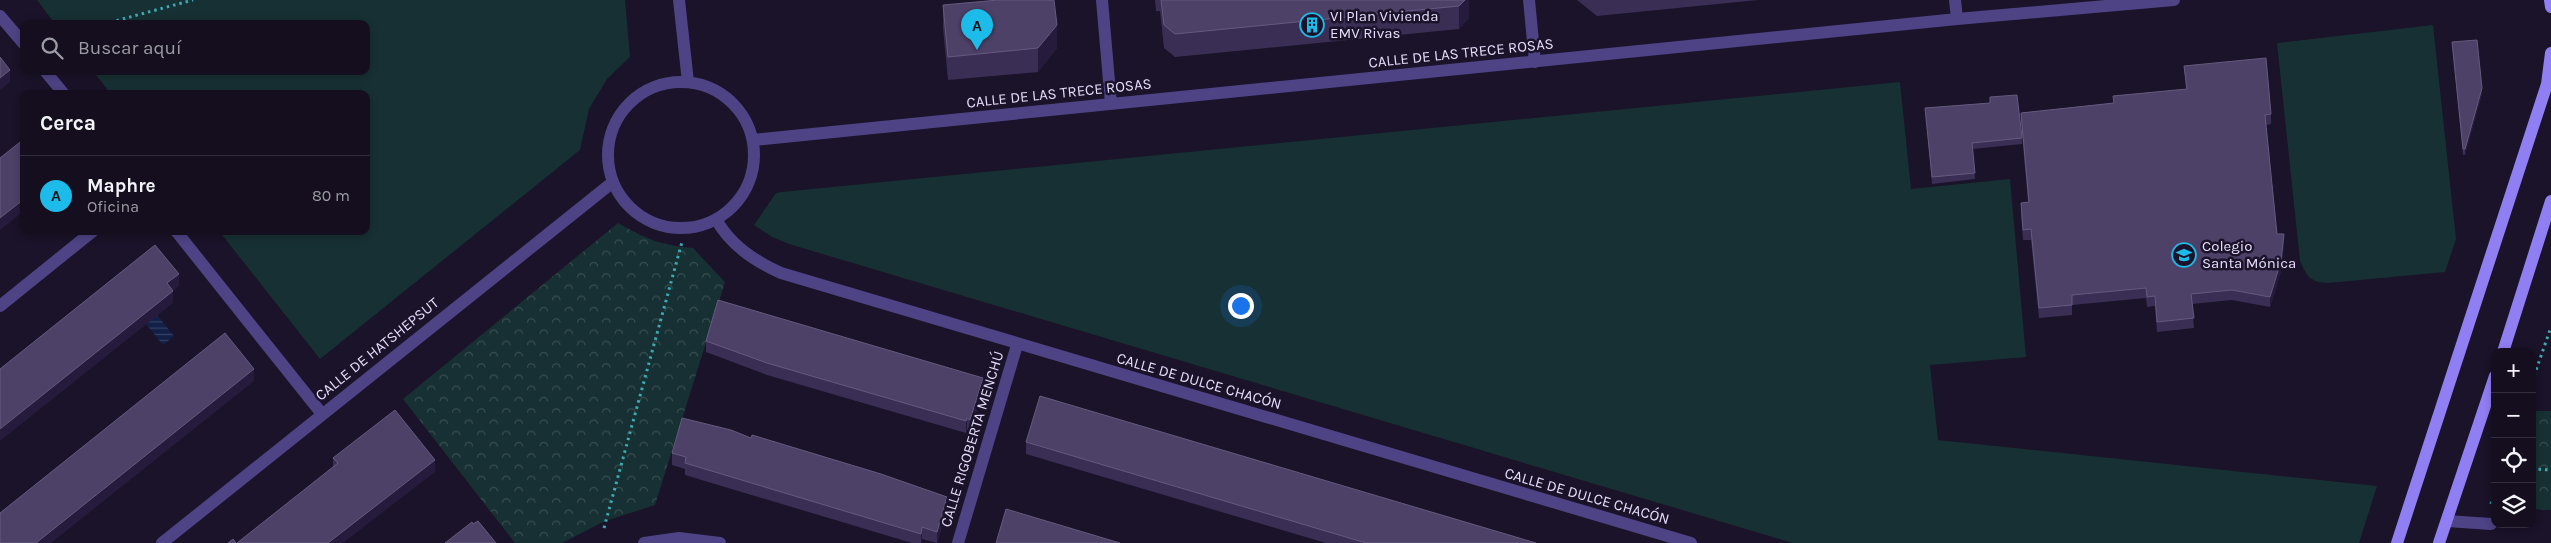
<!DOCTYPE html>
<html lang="es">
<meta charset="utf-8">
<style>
:root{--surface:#140e1f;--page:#1d1728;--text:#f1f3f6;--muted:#9d9ca4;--line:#332e3d;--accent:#1cbbea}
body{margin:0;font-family:Karla,sans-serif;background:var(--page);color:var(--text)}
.controls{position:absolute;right:15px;bottom:15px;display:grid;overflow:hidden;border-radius:10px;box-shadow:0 2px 8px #0003}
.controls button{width:45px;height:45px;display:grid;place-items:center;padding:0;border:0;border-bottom:1px solid var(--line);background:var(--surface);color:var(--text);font:25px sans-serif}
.you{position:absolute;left:1240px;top:305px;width:18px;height:18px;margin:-12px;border:4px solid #fff;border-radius:50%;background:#1a73e8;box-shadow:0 0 0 8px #1a73e833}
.badge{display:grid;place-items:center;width:32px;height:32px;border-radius:50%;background:var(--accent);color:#111;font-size:16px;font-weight:700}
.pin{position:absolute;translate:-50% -41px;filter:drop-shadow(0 1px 2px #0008)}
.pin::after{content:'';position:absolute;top:26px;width:18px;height:15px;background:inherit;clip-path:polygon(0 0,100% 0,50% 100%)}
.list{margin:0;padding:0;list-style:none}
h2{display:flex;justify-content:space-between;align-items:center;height:65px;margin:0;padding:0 20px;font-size:21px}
h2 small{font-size:16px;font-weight:400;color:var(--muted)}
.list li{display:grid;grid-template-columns:32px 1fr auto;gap:15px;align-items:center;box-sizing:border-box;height:80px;padding:0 20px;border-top:1px solid var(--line)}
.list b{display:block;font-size:19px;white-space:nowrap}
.list p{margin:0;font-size:16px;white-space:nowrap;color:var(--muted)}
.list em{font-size:16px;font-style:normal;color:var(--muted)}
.icon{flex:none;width:28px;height:28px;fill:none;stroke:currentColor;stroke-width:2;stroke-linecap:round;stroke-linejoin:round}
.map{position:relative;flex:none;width:2551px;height:543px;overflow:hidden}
.search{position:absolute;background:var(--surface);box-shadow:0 2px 8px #0003;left:20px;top:20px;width:350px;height:55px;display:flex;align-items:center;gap:12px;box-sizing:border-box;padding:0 18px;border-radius:10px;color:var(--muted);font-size:19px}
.panel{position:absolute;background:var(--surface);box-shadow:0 2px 8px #0003;left:20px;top:90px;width:350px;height:145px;border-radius:10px}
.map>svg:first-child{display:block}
.green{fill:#173033}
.park{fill:url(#park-crowns)}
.water{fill:url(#water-rules)}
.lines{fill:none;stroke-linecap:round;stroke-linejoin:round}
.path{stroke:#3caab2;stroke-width:3;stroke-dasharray:2.5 4;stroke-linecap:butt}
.lane{stroke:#4e4384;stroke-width:12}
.street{stroke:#4e4384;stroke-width:12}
.secondary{stroke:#907ef3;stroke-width:12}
.wall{fill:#3b2e55}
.shaded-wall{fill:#261b3c}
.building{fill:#4d4167;stroke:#655a7e}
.labels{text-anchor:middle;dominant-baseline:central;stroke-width:5;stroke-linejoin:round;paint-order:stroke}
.poi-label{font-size:15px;fill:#e6defc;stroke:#1a1329;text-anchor:start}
.street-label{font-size:15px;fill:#e6defc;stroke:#1a1329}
</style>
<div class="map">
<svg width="2551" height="543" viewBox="0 0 2551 543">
<defs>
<pattern id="park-crowns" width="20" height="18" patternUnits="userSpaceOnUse" patternTransform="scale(1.25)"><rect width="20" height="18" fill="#173033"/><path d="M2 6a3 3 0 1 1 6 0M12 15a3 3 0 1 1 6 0" fill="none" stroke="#394e51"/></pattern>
<pattern id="water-rules" width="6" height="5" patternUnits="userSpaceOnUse" patternTransform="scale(1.25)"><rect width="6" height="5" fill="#122048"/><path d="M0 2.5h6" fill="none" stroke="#344063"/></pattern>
</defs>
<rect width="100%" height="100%" fill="#1a1329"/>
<path class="green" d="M37 0H625L630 57 607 79 589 109 580 150 320 359 219 231H366V94H111L93 71H366V24H55Z
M2433 25 2456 239 2445 272 2328 283C2310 282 2307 277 2300 261L2277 43Z
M1900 82 1911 189 2010 179 2026 357 1930 365 1938 440 2377 486 2359 543H1793L789 244 772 237 754 225 776 193 781 192Z"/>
<path class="park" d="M618 223C643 238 664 246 693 248L725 282 655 505 605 521 562 543H515L403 399Z
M2532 411H2551V510L2532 509Z"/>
<path class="water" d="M153 310 174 336 163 345 142 319Z"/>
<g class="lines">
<path class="path" d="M104 24 193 0
M2532 382 2551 327
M2532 469 2551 470
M2491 504 2495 492
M604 528 682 242"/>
<path class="lane" d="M2447 521 2491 524"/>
<path class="street" d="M679 0 688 82
M1102 0 1111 104
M1529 0 1535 62
M1955 0 1957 19
M0 16 24 44
M45 71 64 94
M608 155a73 73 0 1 1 146 0a73 73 0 1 1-146 0Z
M753 140 1957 19 2174 0
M716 219C730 245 754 261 781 273L1691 543
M176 231 322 414
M0 306 93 231
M162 543 613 182
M644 543 679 538 720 543
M958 543 1017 345"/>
<path class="secondary" d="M2550 0 2551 7
M2503 352 2551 201
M2397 543 2547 84 2551 53
M2439 543 2495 376"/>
</g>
<path class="wall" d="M1155 0H1469V18L1459 29 1175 57 1164 48 1160 11H1156Z
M1577 0H1758L1597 16Z
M943 5 1057 48 1038 72 948 80 943 28Z
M2452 42 2482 94 2465 155H2463Z
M2184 66 2271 114V124L2266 125 2277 234 2284 244 2281 271 2270 307 2232 300 2192 304 2194 328 2157 332 2155 306 2147 307 2146 298 2072 305V315L2039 318 2031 240H2023L2021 213V203L2028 202 2021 123V113L2113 103V96L2186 89Z
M1990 97 2022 138V144L1973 149 1975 179 1932 184 1925 108 1990 103Z
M706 341 983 390 970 432 967 430 966 433 767 375 706 352Z
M751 438 947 509 937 543 922 539 921 543H912L685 475V469L672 465V453Z
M1026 442 1536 543H1326L1026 454Z
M333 458 435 472 333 467Z"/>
<path class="shaded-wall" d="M1465 0H1469V18L1459 29V6Z
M1057 25V48L1038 72V48Z
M10 70V82L0 90V78Z
M2482 88V94L2465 155V149Z
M24 199V211L0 230V218Z
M2284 234V244L2281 271 2270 307V297Z
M179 274V286L167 295V283Z
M173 291V303L0 441V429Z
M254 369V381L51 543H36Z
M983 378V390L970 432V420Z
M967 418V430L966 433V421Z
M435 460V472L343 543H328Z
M947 497V509L937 543V532Z
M922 527V539L921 543V534Z"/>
<path class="building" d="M998 0H1054L1057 25 1038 48 948 57 943 5Z
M1161 0H1465L1459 6 1175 34 1164 25Z
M2477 40 2482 88 2465 149H2463L2452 42Z
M0 57 10 70 0 78Z
M2266 58 2271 114 2265 115 2277 234H2284L2281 261 2270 297 2232 290 2191 294 2194 318 2157 322 2155 296 2147 297 2146 288 2072 295V305L2039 308 2031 229 2023 230 2021 203 2029 202 2021 113 2114 103 2113 96 2187 89 2184 66Z
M2017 95 2022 138 1972 143 1975 173 1932 177 1925 108 1990 103V97Z
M24 139V199L0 218V158Z
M155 245 179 274 167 283 173 291 0 429V369Z
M718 300 983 378 970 420 967 418 966 421 767 363 706 341Z
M225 333 254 369 36 543H0V513Z
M1040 396 1536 543H1366L1026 442Z
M395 410 435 460 328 543H237L338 463 333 458Z
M682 418 731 430 751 438 752 435 881 474 947 497 937 532 922 527 921 534 685 463 686 457 672 453Z
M1006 509 1120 543H996Z
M478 521 496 543H445L472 522 473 524Z
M233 539 236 543H228Z"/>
<defs>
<g id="building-ring" transform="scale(1.25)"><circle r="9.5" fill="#1a1329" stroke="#1cbbea" stroke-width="1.5"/><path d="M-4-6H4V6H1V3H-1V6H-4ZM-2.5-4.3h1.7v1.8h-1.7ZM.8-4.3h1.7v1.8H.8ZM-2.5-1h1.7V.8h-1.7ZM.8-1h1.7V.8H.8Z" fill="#1cbbea"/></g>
<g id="school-ring" transform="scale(1.25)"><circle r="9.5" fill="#1a1329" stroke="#1cbbea" stroke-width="1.5"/><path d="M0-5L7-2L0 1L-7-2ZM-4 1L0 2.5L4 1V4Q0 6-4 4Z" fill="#1cbbea"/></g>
</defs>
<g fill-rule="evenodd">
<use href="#building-ring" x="1312" y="25"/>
<use href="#school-ring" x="2184" y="255"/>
</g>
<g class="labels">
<g class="poi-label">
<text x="1330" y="16">VI Plan Vivienda<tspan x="1330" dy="17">EMV Rivas</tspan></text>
<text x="2202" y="246">Colegio<tspan x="2202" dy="17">Santa Mónica</tspan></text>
</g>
<g class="street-label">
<text transform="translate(1461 53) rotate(-6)">CALLE DE LAS TRECE ROSAS</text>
<text transform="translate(1059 93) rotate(-6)">CALLE DE LAS TRECE ROSAS</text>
<text transform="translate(377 349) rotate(-39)">CALLE DE HATSHEPSUT</text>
<text transform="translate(1199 381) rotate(16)">CALLE DE DULCE CHACÓN</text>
<text transform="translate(972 439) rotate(-73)">CALLE RIGOBERTA MENCHÚ</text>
<text transform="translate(1587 496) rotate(16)">CALLE DE DULCE CHACÓN</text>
</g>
</g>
</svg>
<div class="controls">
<button>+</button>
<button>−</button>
<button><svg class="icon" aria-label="locate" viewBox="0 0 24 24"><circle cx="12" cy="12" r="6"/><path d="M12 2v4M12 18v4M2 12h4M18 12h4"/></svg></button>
<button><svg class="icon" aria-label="layers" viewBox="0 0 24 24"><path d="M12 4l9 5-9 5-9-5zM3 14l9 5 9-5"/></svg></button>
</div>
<div class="you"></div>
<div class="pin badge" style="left:977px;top:50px">A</div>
<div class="search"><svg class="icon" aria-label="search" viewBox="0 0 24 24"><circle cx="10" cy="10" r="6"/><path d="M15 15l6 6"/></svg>Buscar aquí</div>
<section class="panel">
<h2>Cerca<small></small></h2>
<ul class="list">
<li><span class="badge">A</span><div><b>Maphre</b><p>Oficina</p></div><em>80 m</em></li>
</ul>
</section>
</div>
